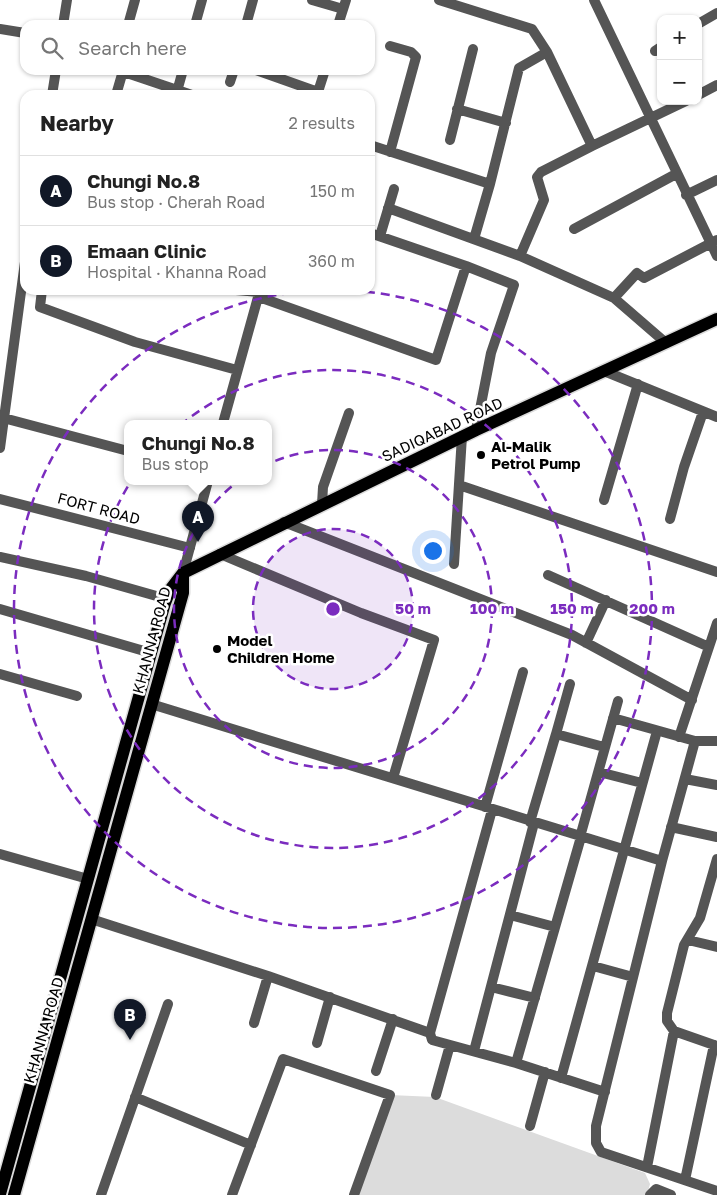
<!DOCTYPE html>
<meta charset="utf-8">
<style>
:root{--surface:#fff;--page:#f2f2f2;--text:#222;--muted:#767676;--line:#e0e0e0;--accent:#111827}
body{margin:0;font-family:"Golos Text",sans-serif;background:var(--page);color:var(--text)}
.controls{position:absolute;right:15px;top:15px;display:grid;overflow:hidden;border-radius:10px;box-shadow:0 1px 4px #0004}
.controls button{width:45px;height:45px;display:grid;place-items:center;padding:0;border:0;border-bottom:1px solid var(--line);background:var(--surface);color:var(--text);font:25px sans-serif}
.you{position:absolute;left:432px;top:550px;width:18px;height:18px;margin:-12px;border:4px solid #fff;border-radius:50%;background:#1a73e8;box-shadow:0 0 0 8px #1a73e833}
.badge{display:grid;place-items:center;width:32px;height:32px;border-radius:50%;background:var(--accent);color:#fff;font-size:16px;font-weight:700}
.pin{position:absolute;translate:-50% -41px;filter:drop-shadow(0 1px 2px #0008)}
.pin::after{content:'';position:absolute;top:26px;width:18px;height:15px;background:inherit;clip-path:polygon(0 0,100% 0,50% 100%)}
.popup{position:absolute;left:124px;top:420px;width:148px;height:65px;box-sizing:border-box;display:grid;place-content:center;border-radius:10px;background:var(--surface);filter:drop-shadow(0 1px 4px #0005);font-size:16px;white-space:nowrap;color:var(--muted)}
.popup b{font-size:19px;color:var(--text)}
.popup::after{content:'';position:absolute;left:50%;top:100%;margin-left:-10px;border:10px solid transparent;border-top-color:var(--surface)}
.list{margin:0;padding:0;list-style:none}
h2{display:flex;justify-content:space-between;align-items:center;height:65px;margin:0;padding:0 20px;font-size:21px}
h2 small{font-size:16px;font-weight:400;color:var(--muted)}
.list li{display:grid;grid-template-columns:32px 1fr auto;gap:15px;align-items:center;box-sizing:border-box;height:70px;padding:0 20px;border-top:1px solid var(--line)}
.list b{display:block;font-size:19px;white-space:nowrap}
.list p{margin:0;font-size:16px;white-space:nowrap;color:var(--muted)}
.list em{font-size:16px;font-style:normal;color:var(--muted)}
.icon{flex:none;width:28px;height:28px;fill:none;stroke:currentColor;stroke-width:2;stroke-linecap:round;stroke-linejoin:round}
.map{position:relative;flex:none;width:717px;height:1195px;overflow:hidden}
.search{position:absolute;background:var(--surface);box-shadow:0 1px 4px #0004;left:20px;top:20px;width:355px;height:55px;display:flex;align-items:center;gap:12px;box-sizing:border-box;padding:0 18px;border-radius:15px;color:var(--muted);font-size:19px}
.panel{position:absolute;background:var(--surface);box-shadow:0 1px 4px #0004;left:20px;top:90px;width:355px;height:205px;border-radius:15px}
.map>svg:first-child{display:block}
.green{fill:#dcdcdc}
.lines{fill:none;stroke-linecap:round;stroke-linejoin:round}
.major-casing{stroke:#dbdbdb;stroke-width:15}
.minor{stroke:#555;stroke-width:10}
.major{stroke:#000;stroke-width:12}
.ring{fill:none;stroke:#7b2cbf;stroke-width:2.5;stroke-dasharray:9 6}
.poi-dot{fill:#000;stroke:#fff;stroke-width:2}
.labels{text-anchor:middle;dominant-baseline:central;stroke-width:5;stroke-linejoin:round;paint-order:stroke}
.street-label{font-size:15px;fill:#000;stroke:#fff}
.poi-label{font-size:15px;font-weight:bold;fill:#000;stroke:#fff;text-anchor:start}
.centre{fill:#7b2cbf;stroke:#fff;stroke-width:2.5}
.ring-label{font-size:15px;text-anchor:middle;font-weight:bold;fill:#7b2cbf;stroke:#fff;stroke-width:5;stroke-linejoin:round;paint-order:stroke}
</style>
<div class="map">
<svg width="717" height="1195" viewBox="0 0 717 1195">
<rect width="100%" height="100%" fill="#fff"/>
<path class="green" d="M390 1095 435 1097 645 1173 650 1184 647 1195H354Z"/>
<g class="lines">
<g class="major-casing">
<path id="major" d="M0 1194 165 603 170 590 183 573 476 430 717 319
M14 1195 183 593V573"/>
</g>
<path class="minor" d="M312 0 343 9
M439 0 532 29 547 52 592 146 541 172 537 177 544 200 520 256
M594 0 717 256
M698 24 717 13
M63 25 67 0
M128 25 135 0
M195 25 202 0
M246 25 253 0
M338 25 346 0
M0 29 25 33
M655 51 661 47
M118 70 192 95
M256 70 318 92
M230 82 234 70
M52 95 56 70
M116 95 123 71
M176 95 183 70
M317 95 325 70
M698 95 717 85
M457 109 506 123
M450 140 473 49
M370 145 490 184
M592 146 686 101
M390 152 416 57 411 52 390 46
M686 195 717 180
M388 208 520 256 614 298 666 343
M574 229 676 174
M370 233 466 266 514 285 491 353 476 430
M380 236 394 189
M474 239 490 184 519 68 547 52
M42 290 40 307 135 342 237 370
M236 290 260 292
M259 297 436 360 466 266
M614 298 637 273 644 278 717 240
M604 371 717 417
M0 417 128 451
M223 423 260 290
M0 448 25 262
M459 485 717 572
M0 499 190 548
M604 500 638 384
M322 504 323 487 349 413
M670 519 684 467 703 412
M284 522 572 635 692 700
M220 554 361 613 434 640 393 778
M0 557 86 576 167 599
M454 564 462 436
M183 573 208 481
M548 575 709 647
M0 609 151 653
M586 643 606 600
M0 674 77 696
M151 704 662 861 695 741H717
M613 718 695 741
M556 734 570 684
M679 737 717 623
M599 772 642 783
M685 779 717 785
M485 807 523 672
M530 822 556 734 604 747
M671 827 717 837
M580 837 618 701
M0 854 88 879
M662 861 596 1126V1143L601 1152 717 1191
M510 915 555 927
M91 919 268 976 430 1033 432 1040 516 1063 605 1092
M688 940 717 947
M593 966 633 977
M491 987 535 998
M254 1023 268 976
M674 1031 717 1046
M430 1033 492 810
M317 1043 330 997
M474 1051 534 823
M516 1063 581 837
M376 1071 393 1019
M561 1078 657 731
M436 1095 450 1045
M135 1097 251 1145
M530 1126 545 1072
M647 1167 674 1031 667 1021V1013L684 945 700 918 717 859
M685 1180 714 1045
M101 1195 168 1004
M232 1195 283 1059 390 1095 354 1195
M650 1195 656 1189 671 1195"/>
<use href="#major" class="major"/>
</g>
<circle cx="333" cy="609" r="80" fill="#7b2cbf" fill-opacity=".12"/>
<g class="ring">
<circle cx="333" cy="609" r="80"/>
<circle cx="333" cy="609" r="159"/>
<circle cx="333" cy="609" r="239"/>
<path d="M336 290A319 319 0 1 1 330 290"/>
</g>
<g class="poi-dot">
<circle cx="481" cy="455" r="5"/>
<circle cx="217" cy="649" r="5"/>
</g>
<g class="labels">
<g class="street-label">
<text transform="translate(442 429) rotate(-25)">SADIQABAD ROAD</text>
<text transform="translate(99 508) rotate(15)">FORT ROAD</text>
<text transform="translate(151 640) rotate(-75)">KHANNA ROAD</text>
<text transform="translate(43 1030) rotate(-74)">KHANNA ROAD</text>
</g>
<g class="poi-label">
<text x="491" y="446">Al-Malik<tspan x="491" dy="17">Petrol Pump</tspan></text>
<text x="227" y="640">Model<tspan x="227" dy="17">Children Home</tspan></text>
</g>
</g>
<circle cx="333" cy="609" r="8" class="centre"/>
<g class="ring-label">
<text x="413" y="614">50 m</text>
<text x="492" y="614">100 m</text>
<text x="572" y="614">150 m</text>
<text x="652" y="614">200 m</text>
</g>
</svg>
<div class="controls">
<button>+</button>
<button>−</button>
</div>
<div class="you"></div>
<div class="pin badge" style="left:198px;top:542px">A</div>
<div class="popup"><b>Chungi No.8</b>Bus stop</div>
<div class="pin badge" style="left:130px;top:1040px">B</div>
<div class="search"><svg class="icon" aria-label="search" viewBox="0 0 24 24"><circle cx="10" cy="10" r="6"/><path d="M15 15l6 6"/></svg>Search here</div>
<section class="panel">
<h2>Nearby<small>2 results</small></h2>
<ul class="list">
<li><span class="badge">A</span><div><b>Chungi No.8</b><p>Bus stop · Cherah Road</p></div><em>150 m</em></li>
<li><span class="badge">B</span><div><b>Emaan Clinic</b><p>Hospital · Khanna Road</p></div><em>360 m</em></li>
</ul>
</section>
</div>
